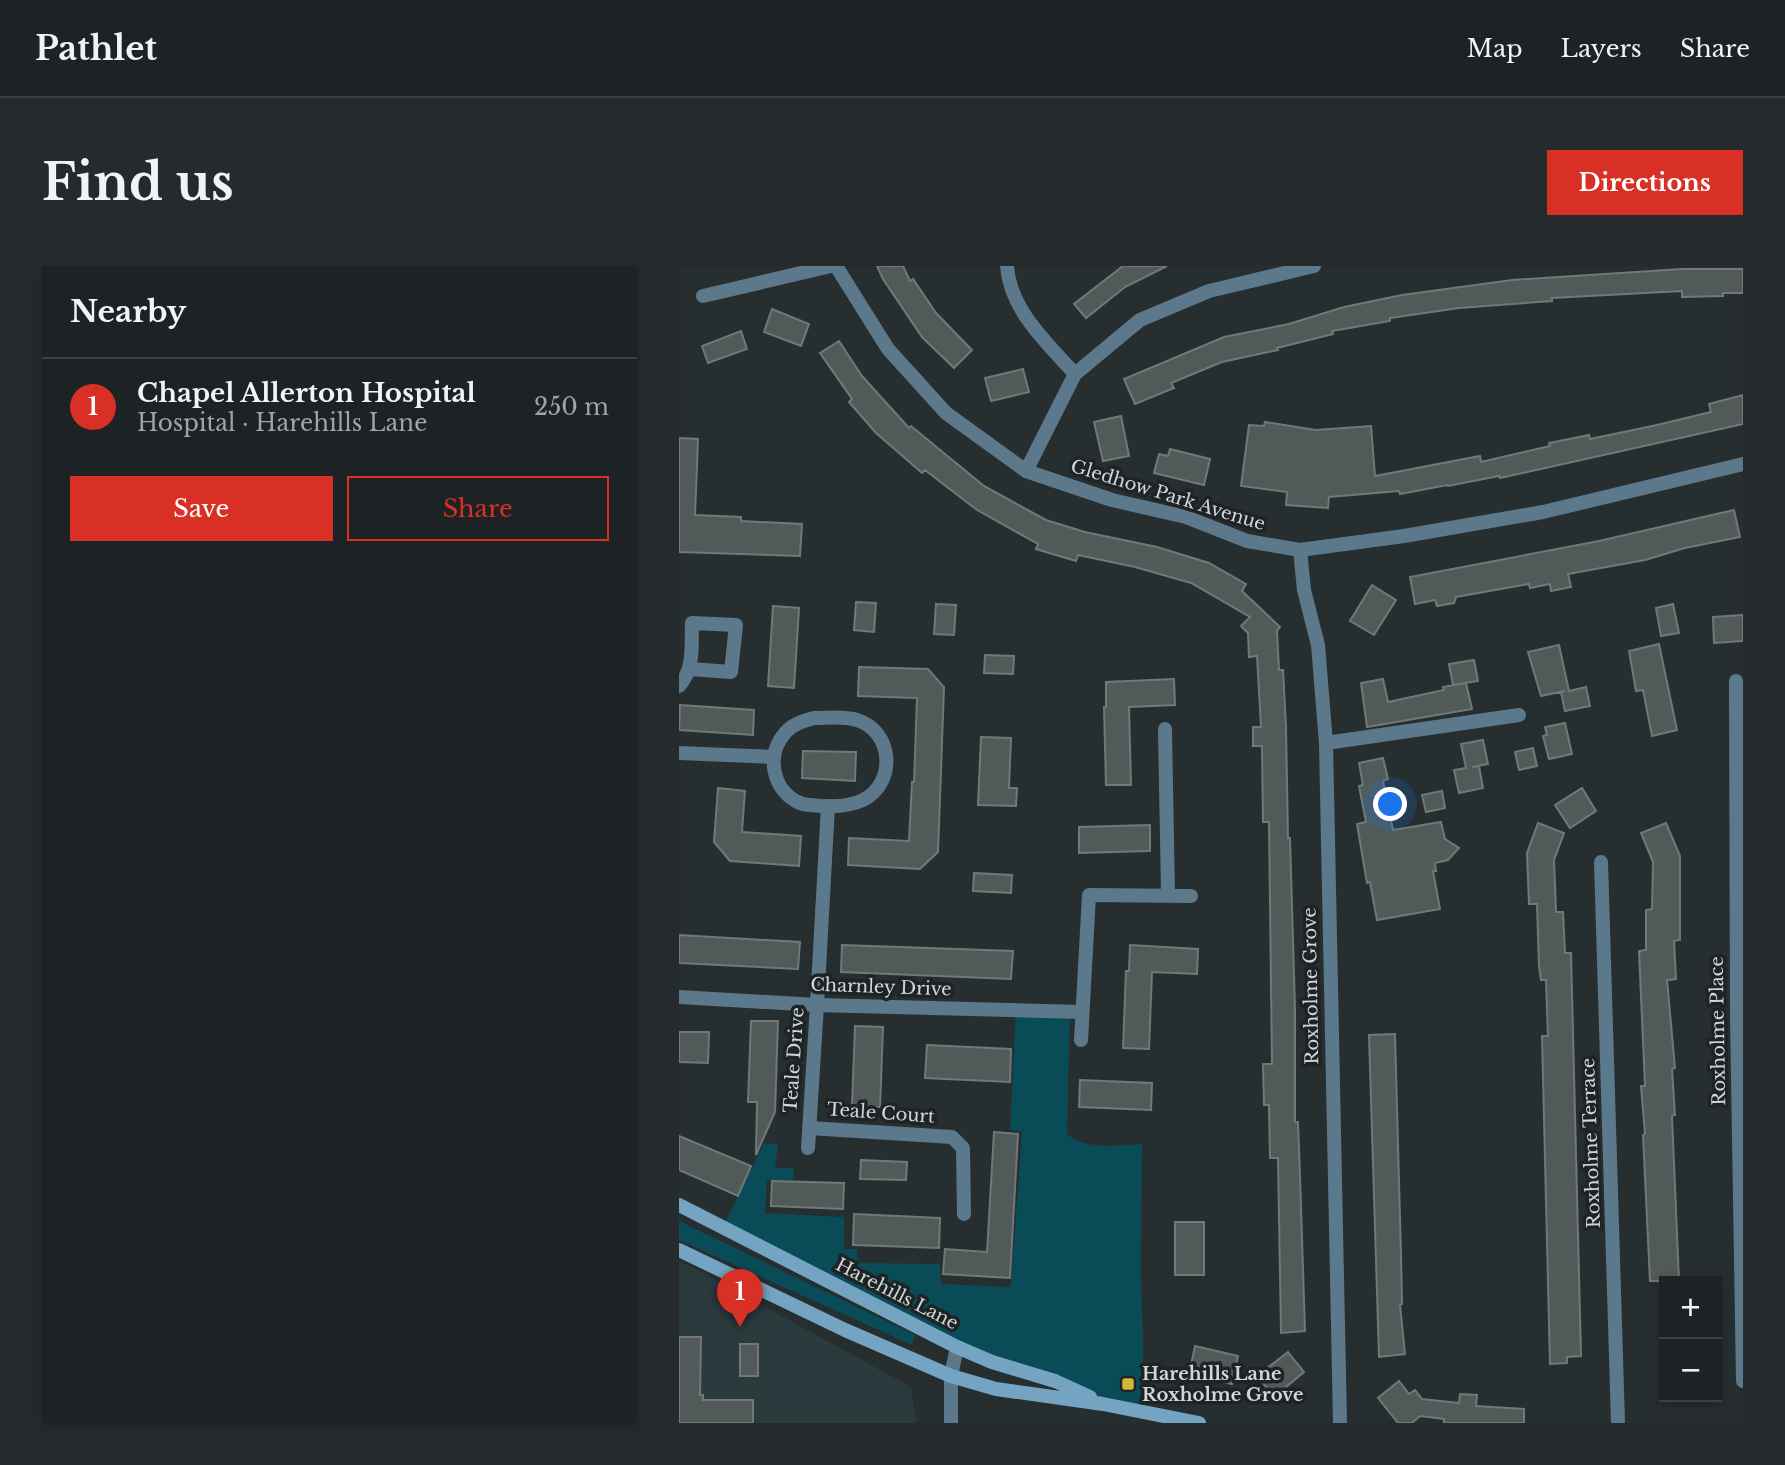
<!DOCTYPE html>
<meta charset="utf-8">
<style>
:root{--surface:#1d2224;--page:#252a2c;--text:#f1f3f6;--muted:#a0a4a6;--line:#3b3f41;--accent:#d93025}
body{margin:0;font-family:"Libre Baskerville",serif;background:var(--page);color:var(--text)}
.controls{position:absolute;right:21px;bottom:21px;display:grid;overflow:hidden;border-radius:0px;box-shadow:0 4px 10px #0003}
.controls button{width:63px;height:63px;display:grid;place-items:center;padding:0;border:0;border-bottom:2px solid var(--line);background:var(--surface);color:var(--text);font:35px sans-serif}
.you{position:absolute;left:712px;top:539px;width:24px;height:24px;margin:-18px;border:5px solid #fff;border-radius:50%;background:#1a73e8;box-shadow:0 0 0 10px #1a73e833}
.badge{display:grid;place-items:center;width:46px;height:46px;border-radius:50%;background:var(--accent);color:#fff;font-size:23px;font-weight:700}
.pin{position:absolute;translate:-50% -58px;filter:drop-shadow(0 2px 4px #0008)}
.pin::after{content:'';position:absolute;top:37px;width:24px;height:21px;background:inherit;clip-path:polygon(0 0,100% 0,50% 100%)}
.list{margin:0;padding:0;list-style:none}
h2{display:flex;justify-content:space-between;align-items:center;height:91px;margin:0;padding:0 28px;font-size:30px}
h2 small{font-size:23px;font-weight:400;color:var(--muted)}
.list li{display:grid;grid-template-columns:46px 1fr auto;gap:21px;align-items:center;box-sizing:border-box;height:98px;padding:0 28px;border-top:2px solid var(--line)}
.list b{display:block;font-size:26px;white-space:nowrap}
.list p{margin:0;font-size:23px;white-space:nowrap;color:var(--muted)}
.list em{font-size:23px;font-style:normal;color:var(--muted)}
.actions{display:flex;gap:14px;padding:21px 28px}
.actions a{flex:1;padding:16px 0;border:2px solid var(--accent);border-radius:0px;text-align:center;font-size:24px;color:var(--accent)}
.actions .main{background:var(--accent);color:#fff}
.map{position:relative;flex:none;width:1064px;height:1157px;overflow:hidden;border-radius:0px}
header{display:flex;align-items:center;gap:42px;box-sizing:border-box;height:98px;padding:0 35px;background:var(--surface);border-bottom:2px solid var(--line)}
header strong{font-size:33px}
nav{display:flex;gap:38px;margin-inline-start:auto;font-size:24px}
.intro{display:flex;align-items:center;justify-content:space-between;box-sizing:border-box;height:168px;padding:0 42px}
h1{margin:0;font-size:49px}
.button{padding:18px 32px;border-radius:0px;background:var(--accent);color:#fff;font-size:24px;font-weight:700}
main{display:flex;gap:42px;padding:0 42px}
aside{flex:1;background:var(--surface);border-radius:0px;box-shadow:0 4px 10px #0003}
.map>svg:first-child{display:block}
.built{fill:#2b3a3d}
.green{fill:#0a4b58}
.building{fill:#515a59;stroke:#707978;stroke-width:2}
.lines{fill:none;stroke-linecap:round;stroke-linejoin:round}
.pedestrian{stroke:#5c798c;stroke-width:14}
.minor{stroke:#5c798c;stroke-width:14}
.secondary{stroke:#74a4c2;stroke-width:14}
.poi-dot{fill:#ccb938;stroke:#1e2426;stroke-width:2.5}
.labels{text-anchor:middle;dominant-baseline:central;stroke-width:7;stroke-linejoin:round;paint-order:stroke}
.street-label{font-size:18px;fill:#d1d6d7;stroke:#1e2426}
.poi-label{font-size:18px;font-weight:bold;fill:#d1d6d7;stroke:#1e2426;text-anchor:start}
</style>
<header>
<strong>Pathlet</strong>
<nav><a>Map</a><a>Layers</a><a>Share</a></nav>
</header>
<div class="intro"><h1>Find us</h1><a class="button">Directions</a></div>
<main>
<aside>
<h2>Nearby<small></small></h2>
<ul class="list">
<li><span class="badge">1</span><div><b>Chapel Allerton Hospital</b><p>Hospital · Harehills Lane</p></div><em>250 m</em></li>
</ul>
<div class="actions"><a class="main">Save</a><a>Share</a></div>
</aside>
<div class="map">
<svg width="1064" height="1157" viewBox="0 0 1064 1157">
<rect width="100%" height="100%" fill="#272e30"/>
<path class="built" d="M0 996 13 1001 232 1121 237 1157H0Z"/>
<path class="green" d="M337 744 391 745 388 868C409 885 437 879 463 878 463 927 461 976 462 1025 464 1066 467 1104 459 1144L313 1096 44 961 85 877 99 878 96 902H115L114 914H88L86 947 165 951V983H178L179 997 261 998 262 1018 332 1021 343 866 331 864Z
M0 955 236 1069 233 1079 0 974Z"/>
<path class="building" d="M198 0H224L231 15 234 13 257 47 293 84 275 102 243 71 204 13Z
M444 0H488L446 21 407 52 395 38Z
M1003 3H1064V27H1044V30L1003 31V25L873 32V35L780 42 711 52V55L653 65 654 68 598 82 599 84 543 96 492 117 495 122 456 138 445 113 545 71 610 58 665 41 723 29 833 14Z
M93 43 130 58 122 80 85 66Z
M62 65 68 83 29 97 23 80Z
M160 75 183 110 230 162 232 160 305 220 367 254 406 266 478 281 530 297 567 318 563 325 601 361 598 365 600 404H604L607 461 609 572H611L616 744V856H619L621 911 626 1065 602 1067 599 892H591L590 839H585L584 798H593L590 556H584L583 480H574V461H582L578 390 570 391 569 367 562 360 571 351 512 317 456 301 399 289 397 295 357 283 359 278 298 244 246 204 243 207 197 167 170 136 173 133 141 87Z
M344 103 350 126 312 135 306 112Z
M1064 129V158L821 212 820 210 769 220 768 219 721 228 720 225 650 231 649 242 607 239 608 226 562 220 570 159 585 160 586 156 637 164 692 160 696 210 801 190 802 196 871 180 870 177 910 169 911 173 978 159 1032 146 1030 138Z
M442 150 450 190 424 195 415 156Z
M0 172 19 173 16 249 62 251V255L123 258 121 290 0 286Z
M491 183 531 193 525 219 475 207 480 188 489 190Z
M1055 244 1061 271 1006 282 966 294 889 308 892 321 872 325 871 318 851 322 850 318 777 331 775 337 758 340 756 334 736 338 731 311 920 275Z
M693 319 717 334 695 369 671 355Z
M177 336 197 337 195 366 175 364Z
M257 338 277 339 275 369 255 368Z
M994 338 1000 367 982 370 977 342Z
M94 340 120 342 115 422 89 420Z
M1064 349V375L1035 377 1034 351Z
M980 378 998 464 973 470 964 424 957 425 950 385Z
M880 379 890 425 907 421 911 440 886 445 882 426 886 425 862 430 849 386Z
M306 389 335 390 334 408 305 407Z
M795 394 799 415 774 419 770 398Z
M180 401 249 403 265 421 259 586 241 603 169 599 170 572 230 575 233 516H235L238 432 179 430Z
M495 413 496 439 450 441 452 519H427L425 441H427V416Z
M704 413 709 436 765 424 764 421 787 417 793 443 688 461 682 417Z
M1 439 75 444 74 469 0 464Z
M886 457 893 488 870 493 864 470 868 469 866 461Z
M302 471 332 472 330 522H338L337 540 299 539Z
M804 474 809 498 793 501 800 500 804 522 780 527 775 504 787 502 782 478Z
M854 482 858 500 840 504 836 486Z
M124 485 177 486 176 515 123 512Z
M704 492 709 513 704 515 714 564 762 556 766 573 780 582 769 594 756 597 757 605H754L761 643 698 654 691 616 688 617 678 558 687 556 680 520 684 519 680 497Z
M39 522 66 525 63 566 122 570 120 600 51 595 35 576Z
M903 522 917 545 891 562 876 539Z
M763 525 766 542 747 546 743 529Z
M859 557 885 567 875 594 877 646H884L886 687H892L902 1090 888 1091V1097L871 1098 863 770H869L867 714H862L860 700 858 638H850L848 587Z
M987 557 1001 590V674L995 675 997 713 988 714 996 802 993 803 996 849 993 850 1000 1015H971L964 869 966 868 962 820H966L960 685 967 684V644L973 643 974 596 962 567Z
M471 559V585L400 587V561Z
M295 607 333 609 332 627 294 625Z
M0 669 121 676 119 703 0 697Z
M163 679 334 685 332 713 162 706Z
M451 679 519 683 518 708 473 706 470 783 444 782 447 705H450Z
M72 755H99L96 846 77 889 78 836H69Z
M176 760 204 761 201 841 173 840Z
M0 766H30L29 797 0 796Z
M716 768 722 989 723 1038 721 1039 726 1088 700 1091 690 769Z
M248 779 332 783 331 816 246 812Z
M401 814 473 817 472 844 400 841Z
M315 866 339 868 331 1012 264 1008 266 983 308 986Z
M0 870 72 900 59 930 0 904Z
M182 894 228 896 227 914 181 913Z
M93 915 165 917 164 943 92 940Z
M175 948 261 952 260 982 174 979Z
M496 956H525V1009H496Z
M0 1071H22L21 1129H24V1134H74V1157H0Z
M61 1078H79V1110H61Z
M516 1080 559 1090 553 1118 510 1109Z
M609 1086 625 1106 595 1131 578 1110Z
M720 1115 730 1128 736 1124 743 1133 780 1137 781 1128 798 1129 797 1140 845 1143V1157H765V1153L741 1150 733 1157H719L699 1132Z"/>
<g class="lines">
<path class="pedestrian" d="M138 739 149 540"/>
<path class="minor" d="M157 0 209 83 267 147 347 205 433 234 507 251 568 275 621 284 725 270 864 246 1064 198
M328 0C331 44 368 77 396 108
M24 30 152 0
M347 205 396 108 461 54 530 25 635 0
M621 284 625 324 639 379 647 477 661 1157
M1057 415 1058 750 1064 1115
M0 420C16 403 12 379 13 357L57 359 52 406 11 403
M135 452C148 452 165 450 178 454 214 465 218 517 184 534 171 540 157 541 143 540 136 539 128 540 121 537 93 525 86 488 107 466 114 458 124 455 135 452Z
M486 463 489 629
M647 477 840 449
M0 487 94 491
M922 596 939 1157
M0 731 138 739 403 746
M402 774 410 629 512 630
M130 862 273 871 284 882 285 948
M129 882 138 739
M272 1157V1110L278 1081"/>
<path class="secondary" d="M0 939 278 1081 313 1096 376 1115 411 1131
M0 984 166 1064 272 1110 317 1123 424 1138 520 1157"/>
</g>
<rect class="poi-dot" x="442" y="1111" width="14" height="14" rx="3.5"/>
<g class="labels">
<g class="street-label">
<text transform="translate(489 229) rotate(17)">Gledhow Park Avenue</text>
<text transform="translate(632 720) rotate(-91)">Roxholme Grove</text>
<text transform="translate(202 721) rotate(2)">Charnley Drive</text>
<text transform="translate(1039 765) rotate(-91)">Roxholme Place</text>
<text transform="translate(115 794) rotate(-86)">Teale Drive</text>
<text transform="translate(202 847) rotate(4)">Teale Court</text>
<text transform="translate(912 877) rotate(-92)">Roxholme Terrace</text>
<text transform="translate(218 1028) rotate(27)">Harehills Lane</text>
</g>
<g class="poi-label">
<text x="463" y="1108">Harehills Lane<tspan x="463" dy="21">Roxholme Grove</tspan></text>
</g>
</g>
</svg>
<div class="controls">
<button>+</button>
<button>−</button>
</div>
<div class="you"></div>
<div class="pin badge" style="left:61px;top:1061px">1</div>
</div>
</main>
